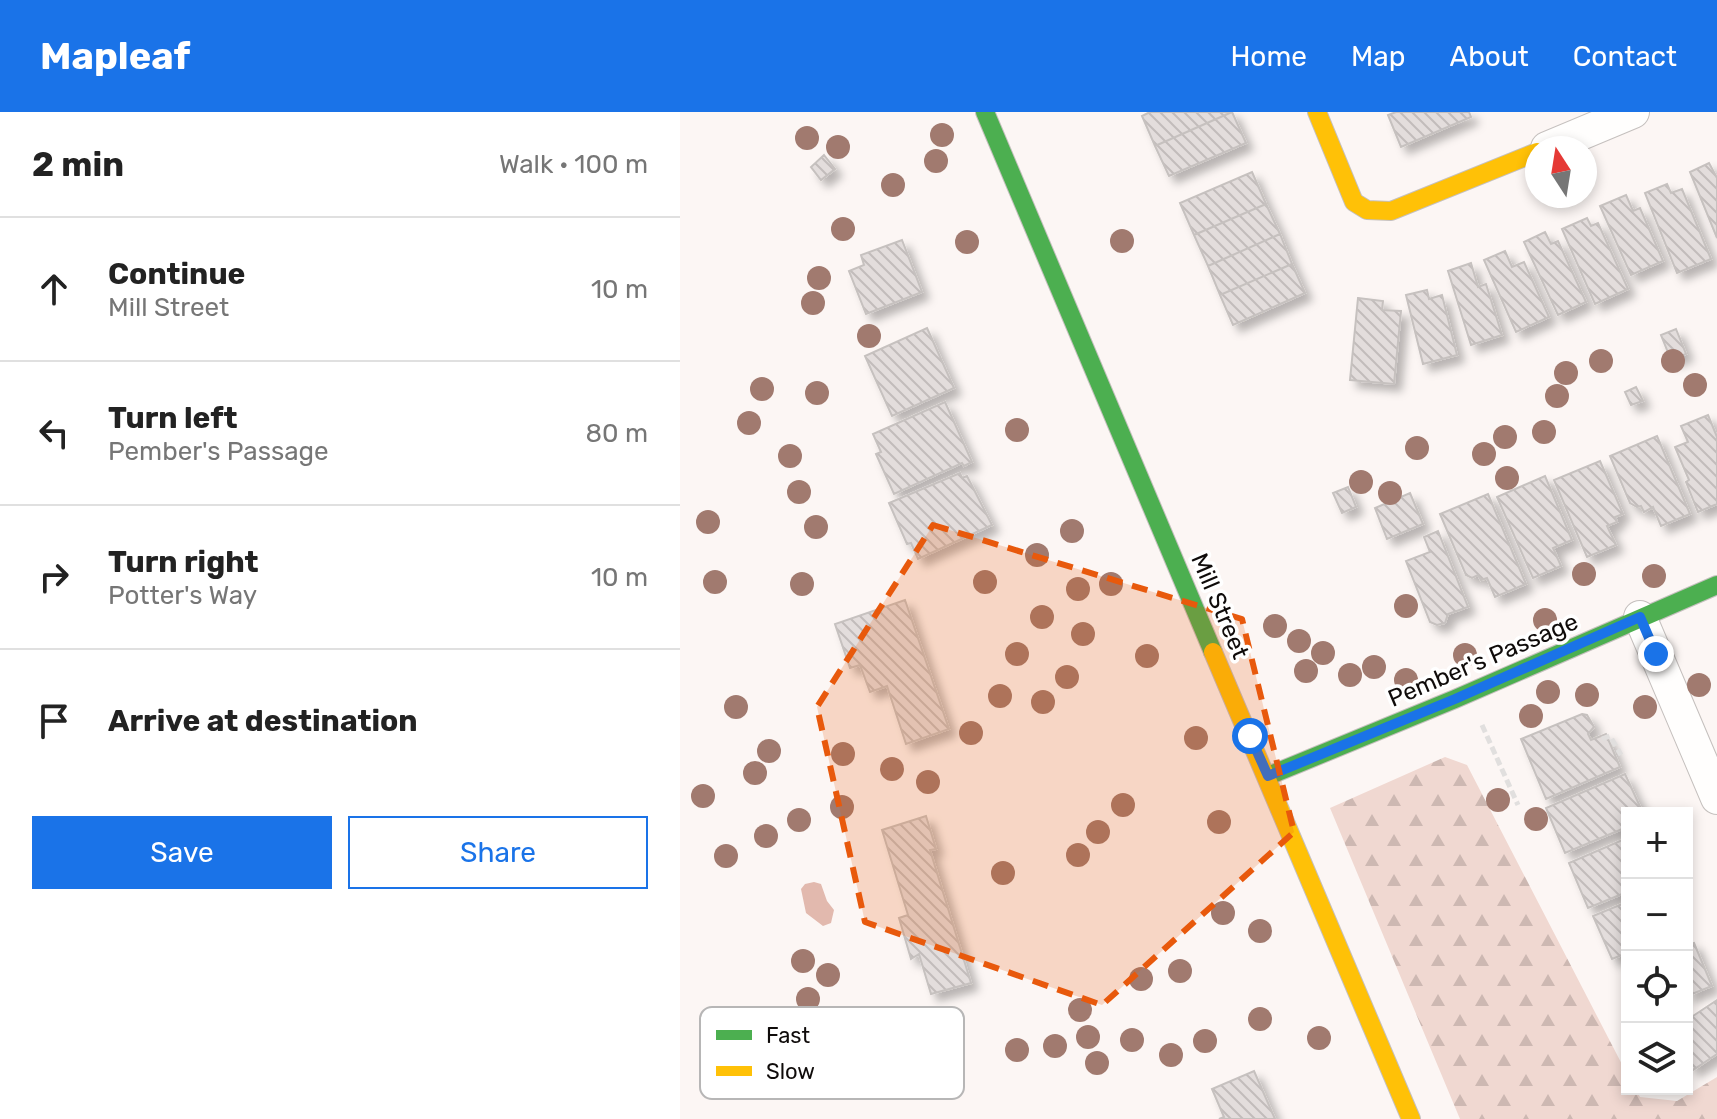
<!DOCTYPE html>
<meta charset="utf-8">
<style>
:root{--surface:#fff;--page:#f6f6f6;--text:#222;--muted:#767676;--line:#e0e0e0;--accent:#1a73e8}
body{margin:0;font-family:Rubik,sans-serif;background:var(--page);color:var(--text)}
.controls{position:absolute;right:24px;bottom:24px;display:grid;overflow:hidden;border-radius:0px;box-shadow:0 4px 12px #0003}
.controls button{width:72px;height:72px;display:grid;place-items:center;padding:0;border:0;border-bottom:2px solid var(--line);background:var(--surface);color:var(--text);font:40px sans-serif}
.compass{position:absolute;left:845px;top:24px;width:72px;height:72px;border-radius:50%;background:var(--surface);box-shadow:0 4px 12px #0003;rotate:348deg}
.stop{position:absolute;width:24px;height:24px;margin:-18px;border:6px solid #1a73e8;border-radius:50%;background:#fff}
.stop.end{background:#1a73e8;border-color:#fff;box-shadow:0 2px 8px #0008}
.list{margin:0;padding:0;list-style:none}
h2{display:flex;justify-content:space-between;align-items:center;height:104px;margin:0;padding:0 32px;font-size:34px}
h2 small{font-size:26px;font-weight:400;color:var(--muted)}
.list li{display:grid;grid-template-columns:52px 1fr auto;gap:24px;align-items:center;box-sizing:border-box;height:144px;padding:0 32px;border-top:2px solid var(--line)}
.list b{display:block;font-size:30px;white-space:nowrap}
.list p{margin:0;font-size:26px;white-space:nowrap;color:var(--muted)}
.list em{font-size:26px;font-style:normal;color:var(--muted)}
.actions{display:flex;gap:16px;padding:24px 32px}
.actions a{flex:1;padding:18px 0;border:2px solid var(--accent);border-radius:0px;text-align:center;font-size:28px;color:var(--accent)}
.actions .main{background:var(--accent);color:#fff}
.icon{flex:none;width:44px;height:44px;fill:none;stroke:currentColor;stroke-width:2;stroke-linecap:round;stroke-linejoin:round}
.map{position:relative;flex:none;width:1037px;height:1007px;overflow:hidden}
header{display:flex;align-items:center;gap:48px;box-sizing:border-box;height:112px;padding:0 40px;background:var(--accent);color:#fff}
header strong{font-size:38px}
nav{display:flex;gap:44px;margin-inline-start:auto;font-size:28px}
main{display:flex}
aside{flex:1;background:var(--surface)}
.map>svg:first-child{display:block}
.forest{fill:url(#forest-firs)}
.water{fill:#e2b9ae}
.building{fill:url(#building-back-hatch);stroke:#c6c1bf;stroke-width:2;filter:url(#shadow)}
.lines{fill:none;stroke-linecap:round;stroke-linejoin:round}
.street-casing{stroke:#c5c0be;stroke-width:34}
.fast-casing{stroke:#c5c0be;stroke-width:20}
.slow-casing{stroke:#c5c0be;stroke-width:20}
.path{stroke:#e1dfde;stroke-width:5;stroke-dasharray:8 4;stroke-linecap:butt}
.street{stroke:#fffefd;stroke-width:32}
.fast{stroke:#4caf50;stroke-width:18}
.slow{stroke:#ffc107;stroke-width:18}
.tree{fill:#a17a6f}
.route{stroke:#1a73e8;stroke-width:10}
.marked{fill:#e8590c;fill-opacity:0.2;stroke:#e8590c;stroke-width:6;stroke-dasharray:16 10;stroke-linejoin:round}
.labels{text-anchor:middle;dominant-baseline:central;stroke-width:7;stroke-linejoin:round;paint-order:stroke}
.street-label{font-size:24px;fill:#0f0b0a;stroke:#fff}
.key{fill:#fff;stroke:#b7b6b6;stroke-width:2}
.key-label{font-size:22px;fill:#0f0b0a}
</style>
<header>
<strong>Mapleaf</strong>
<nav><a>Home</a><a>Map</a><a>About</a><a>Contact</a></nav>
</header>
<main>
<aside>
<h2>2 min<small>Walk · 100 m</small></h2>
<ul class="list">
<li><svg class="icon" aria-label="ahead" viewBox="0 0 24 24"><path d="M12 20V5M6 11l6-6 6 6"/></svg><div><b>Continue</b><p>Mill Street</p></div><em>10 m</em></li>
<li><svg class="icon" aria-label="left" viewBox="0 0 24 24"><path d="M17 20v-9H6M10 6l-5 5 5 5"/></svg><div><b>Turn left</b><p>Pember's Passage</p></div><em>80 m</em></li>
<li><svg class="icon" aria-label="right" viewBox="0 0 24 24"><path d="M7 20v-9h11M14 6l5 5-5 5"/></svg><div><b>Turn right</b><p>Potter's Way</p></div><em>10 m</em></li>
<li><svg class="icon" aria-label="arrive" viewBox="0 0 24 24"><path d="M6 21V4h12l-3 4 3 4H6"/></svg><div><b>Arrive at destination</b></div></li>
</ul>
<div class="actions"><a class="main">Save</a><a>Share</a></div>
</aside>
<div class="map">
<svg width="1037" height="1007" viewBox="0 0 1037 1007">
<defs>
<pattern id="forest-firs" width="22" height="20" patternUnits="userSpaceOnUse" patternTransform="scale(2)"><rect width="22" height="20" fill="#f0d8d1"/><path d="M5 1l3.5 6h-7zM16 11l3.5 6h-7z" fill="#cdb8b2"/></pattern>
<pattern id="building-back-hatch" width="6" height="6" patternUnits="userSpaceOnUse" patternTransform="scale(2)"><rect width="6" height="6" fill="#e3dddc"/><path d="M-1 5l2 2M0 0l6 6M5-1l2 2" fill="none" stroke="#c2bcbb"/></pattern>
<filter id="shadow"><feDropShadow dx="7" dy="7" stdDeviation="4" flood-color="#0004"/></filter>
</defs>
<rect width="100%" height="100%" fill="#fcf6f4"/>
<path class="forest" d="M765 645 787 653 947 962V977H955L960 985 997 989 1037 965V1007H780L650 696Z"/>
<path class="water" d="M134 770 141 772 147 789 154 798 151 811 143 814 126 801 121 777 125 772Z"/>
<path class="building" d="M470 0H552L475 34 462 4Z
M552 0 566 31 489 64 475 34Z
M716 0H789L791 5 721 35 708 3Z
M144 43 155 57 141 68 131 55Z
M1029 51 1037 66V126L1010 60Z
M572 60 586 92 514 123 500 91Z
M987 72 991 81 1002 77 1031 147 997 161 965 81Z
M946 83 953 99 960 96 983 149 951 163 920 94Z
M586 92 600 122 528 154 514 123Z
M907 106 911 114 918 111 948 177 915 192 882 117Z
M865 120 871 132 878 129 906 190 878 203 844 130Z
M600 122 612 152 540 183 528 154Z
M222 128 242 180 186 202 169 159 184 153 181 143Z
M825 139 832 155 844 150 869 205 836 220 804 148Z
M791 151 798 175 806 172 822 223 791 233 768 159Z
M612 152 625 181 553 213 540 183Z
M747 178 749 187 762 183 777 243 743 252 726 183Z
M678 186 703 189 702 198 721 199 714 272 670 268Z
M247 216 274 276 212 304 185 244Z
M996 217 1006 242 991 248 981 223Z
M956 275 963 289 951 293 945 280Z
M265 290 292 350 284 354 282 351 214 382 196 342 201 340 193 322Z
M1028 303 1037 325V392L1018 400 1006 370 1009 368 995 335 1008 330 1001 314Z
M977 324 1010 402 981 414 973 395 964 400 961 394 957 395 950 391 930 344Z
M920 349 943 402 935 405 937 410 927 414 936 433 907 445 874 368Z
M280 361 282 366 287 364 312 413 238 447 231 431 227 432 209 391Z
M865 364 892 428 873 436 881 454 853 466 817 385Z
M668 375 676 395 662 401 653 381Z
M730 381 743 412 707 427 695 396Z
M808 382 846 472 815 485 807 466 801 468 798 463 792 466 786 463 760 402Z
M758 419 788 495 768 502 765 511 757 513 750 510 726 449 750 440 744 425Z
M225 488 269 617 226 632 207 574 190 580 180 553 170 556 155 512Z
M902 602 907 603 914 615 908 622 911 628 926 622 940 655 866 687 841 627Z
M945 662 962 699 947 701V715L885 741 866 696Z
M246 704 256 737 250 738 291 871 251 882 239 842 231 847 219 806 228 803 202 718Z
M947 726V780L908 796 889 751Z
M947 790V841L932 847 913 804Z
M1014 831 1032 874 1007 884V833Z
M1037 888V942L1013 958 1007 948V908Z
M574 959 595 1007H539L544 1005 532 977Z"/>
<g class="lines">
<g class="street-casing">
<path id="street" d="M867 36 953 0
M960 505 1037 686"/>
</g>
<g class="fast-casing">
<path id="fast" d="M305 0 533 540
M588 664 775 587 1037 473"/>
</g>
<g class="slow-casing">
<path id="slow" d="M637 0 674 90 687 98 711 99 857 40
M533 540 731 1007"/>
</g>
<path class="path" d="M802 613 838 693
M922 627 930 624 941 643"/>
<use href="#street" class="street"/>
<use href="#fast" class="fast"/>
<use href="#slow" class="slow"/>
</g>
<g class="tree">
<circle cx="262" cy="23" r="12"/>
<circle cx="127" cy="26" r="12"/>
<circle cx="158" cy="35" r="12"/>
<circle cx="256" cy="49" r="12"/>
<circle cx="213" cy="73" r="12"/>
<circle cx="163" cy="117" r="12"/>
<circle cx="442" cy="129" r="12"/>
<circle cx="287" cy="130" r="12"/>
<circle cx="139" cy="166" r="12"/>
<circle cx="133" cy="191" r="12"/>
<circle cx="189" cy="224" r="12"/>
<circle cx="921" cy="249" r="12"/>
<circle cx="993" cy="249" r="12"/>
<circle cx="886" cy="261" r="12"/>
<circle cx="1015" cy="273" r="12"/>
<circle cx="82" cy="277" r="12"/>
<circle cx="137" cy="281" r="12"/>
<circle cx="877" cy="284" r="12"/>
<circle cx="69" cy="311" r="12"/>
<circle cx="337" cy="318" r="12"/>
<circle cx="864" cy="320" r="12"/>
<circle cx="825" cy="325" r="12"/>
<circle cx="737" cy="336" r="12"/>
<circle cx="804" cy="342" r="12"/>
<circle cx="110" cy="344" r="12"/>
<circle cx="827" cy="366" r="12"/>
<circle cx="681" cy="370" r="12"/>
<circle cx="119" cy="380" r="12"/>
<circle cx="710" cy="381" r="12"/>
<circle cx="28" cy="410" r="12"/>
<circle cx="136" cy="415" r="12"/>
<circle cx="392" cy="419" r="12"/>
<circle cx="357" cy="443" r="12"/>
<circle cx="904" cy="462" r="12"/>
<circle cx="974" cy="464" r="12"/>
<circle cx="35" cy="470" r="12"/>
<circle cx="305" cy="470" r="12"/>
<circle cx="122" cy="472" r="12"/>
<circle cx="431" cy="472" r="12"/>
<circle cx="398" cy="477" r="12"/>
<circle cx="726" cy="494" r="12"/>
<circle cx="362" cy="505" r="12"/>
<circle cx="865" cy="508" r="12"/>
<circle cx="595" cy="514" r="12"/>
<circle cx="403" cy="522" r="12"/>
<circle cx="619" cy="529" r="12"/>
<circle cx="643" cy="541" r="12"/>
<circle cx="337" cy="542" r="12"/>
<circle cx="785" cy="543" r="12"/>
<circle cx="467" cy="544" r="12"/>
<circle cx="694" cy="555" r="12"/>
<circle cx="626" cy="559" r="12"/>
<circle cx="670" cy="563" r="12"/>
<circle cx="387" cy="565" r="12"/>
<circle cx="726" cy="568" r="12"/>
<circle cx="1019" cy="573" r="12"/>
<circle cx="868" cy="580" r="12"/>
<circle cx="907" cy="583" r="12"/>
<circle cx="320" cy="584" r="12"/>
<circle cx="363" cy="590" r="12"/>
<circle cx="56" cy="595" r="12"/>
<circle cx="965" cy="595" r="12"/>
<circle cx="851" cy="604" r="12"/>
<circle cx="291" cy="621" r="12"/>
<circle cx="516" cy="626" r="12"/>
<circle cx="89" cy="639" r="12"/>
<circle cx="163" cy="642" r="12"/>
<circle cx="212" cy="657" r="12"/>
<circle cx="75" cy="661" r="12"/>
<circle cx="248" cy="670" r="12"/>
<circle cx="23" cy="684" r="12"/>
<circle cx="818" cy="688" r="12"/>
<circle cx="443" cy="693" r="12"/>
<circle cx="162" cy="695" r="12"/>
<circle cx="856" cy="707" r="12"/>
<circle cx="119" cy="708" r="12"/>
<circle cx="539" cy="710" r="12"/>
<circle cx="418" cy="720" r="12"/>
<circle cx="86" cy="724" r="12"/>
<circle cx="398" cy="743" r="12"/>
<circle cx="46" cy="744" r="12"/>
<circle cx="323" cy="761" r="12"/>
<circle cx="543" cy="801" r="12"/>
<circle cx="580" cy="819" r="12"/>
<circle cx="123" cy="849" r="12"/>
<circle cx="500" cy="859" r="12"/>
<circle cx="148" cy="863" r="12"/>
<circle cx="461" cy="867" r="12"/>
<circle cx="128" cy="887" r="12"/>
<circle cx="400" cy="898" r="12"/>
<circle cx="580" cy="907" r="12"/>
<circle cx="408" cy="925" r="12"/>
<circle cx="639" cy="926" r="12"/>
<circle cx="452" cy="928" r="12"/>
<circle cx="525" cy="929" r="12"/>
<circle cx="375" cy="934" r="12"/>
<circle cx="337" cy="938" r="12"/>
<circle cx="491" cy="943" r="12"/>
<circle cx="417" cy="951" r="12"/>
</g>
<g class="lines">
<path class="route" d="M570 624 588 664 775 587 960 505 976 542"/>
</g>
<path class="marked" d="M253 413 562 507 614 720 422 893 185 810 137 595Z"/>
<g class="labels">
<g class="street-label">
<text transform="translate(540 494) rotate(67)">Mill Street</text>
<text transform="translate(803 548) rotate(-23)">Pember's Passage</text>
</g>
</g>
<rect x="20" y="895" width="264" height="92" rx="12" class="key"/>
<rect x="36" y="918" width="36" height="10" fill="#4caf50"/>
<rect x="36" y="954" width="36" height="10" fill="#ffc107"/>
<g class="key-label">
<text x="86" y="931">Fast</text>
<text x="86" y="967">Slow</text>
</g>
</svg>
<div class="controls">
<button>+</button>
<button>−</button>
<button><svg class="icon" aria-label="locate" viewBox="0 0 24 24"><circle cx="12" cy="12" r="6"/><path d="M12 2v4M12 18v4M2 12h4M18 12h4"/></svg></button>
<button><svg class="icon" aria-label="layers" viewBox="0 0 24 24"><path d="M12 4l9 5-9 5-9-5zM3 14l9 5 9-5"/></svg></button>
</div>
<svg class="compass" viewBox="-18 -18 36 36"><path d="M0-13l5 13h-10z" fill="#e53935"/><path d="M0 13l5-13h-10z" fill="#767676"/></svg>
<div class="stop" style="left:570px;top:624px"></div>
<div class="stop end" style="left:976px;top:542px"></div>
</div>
</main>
